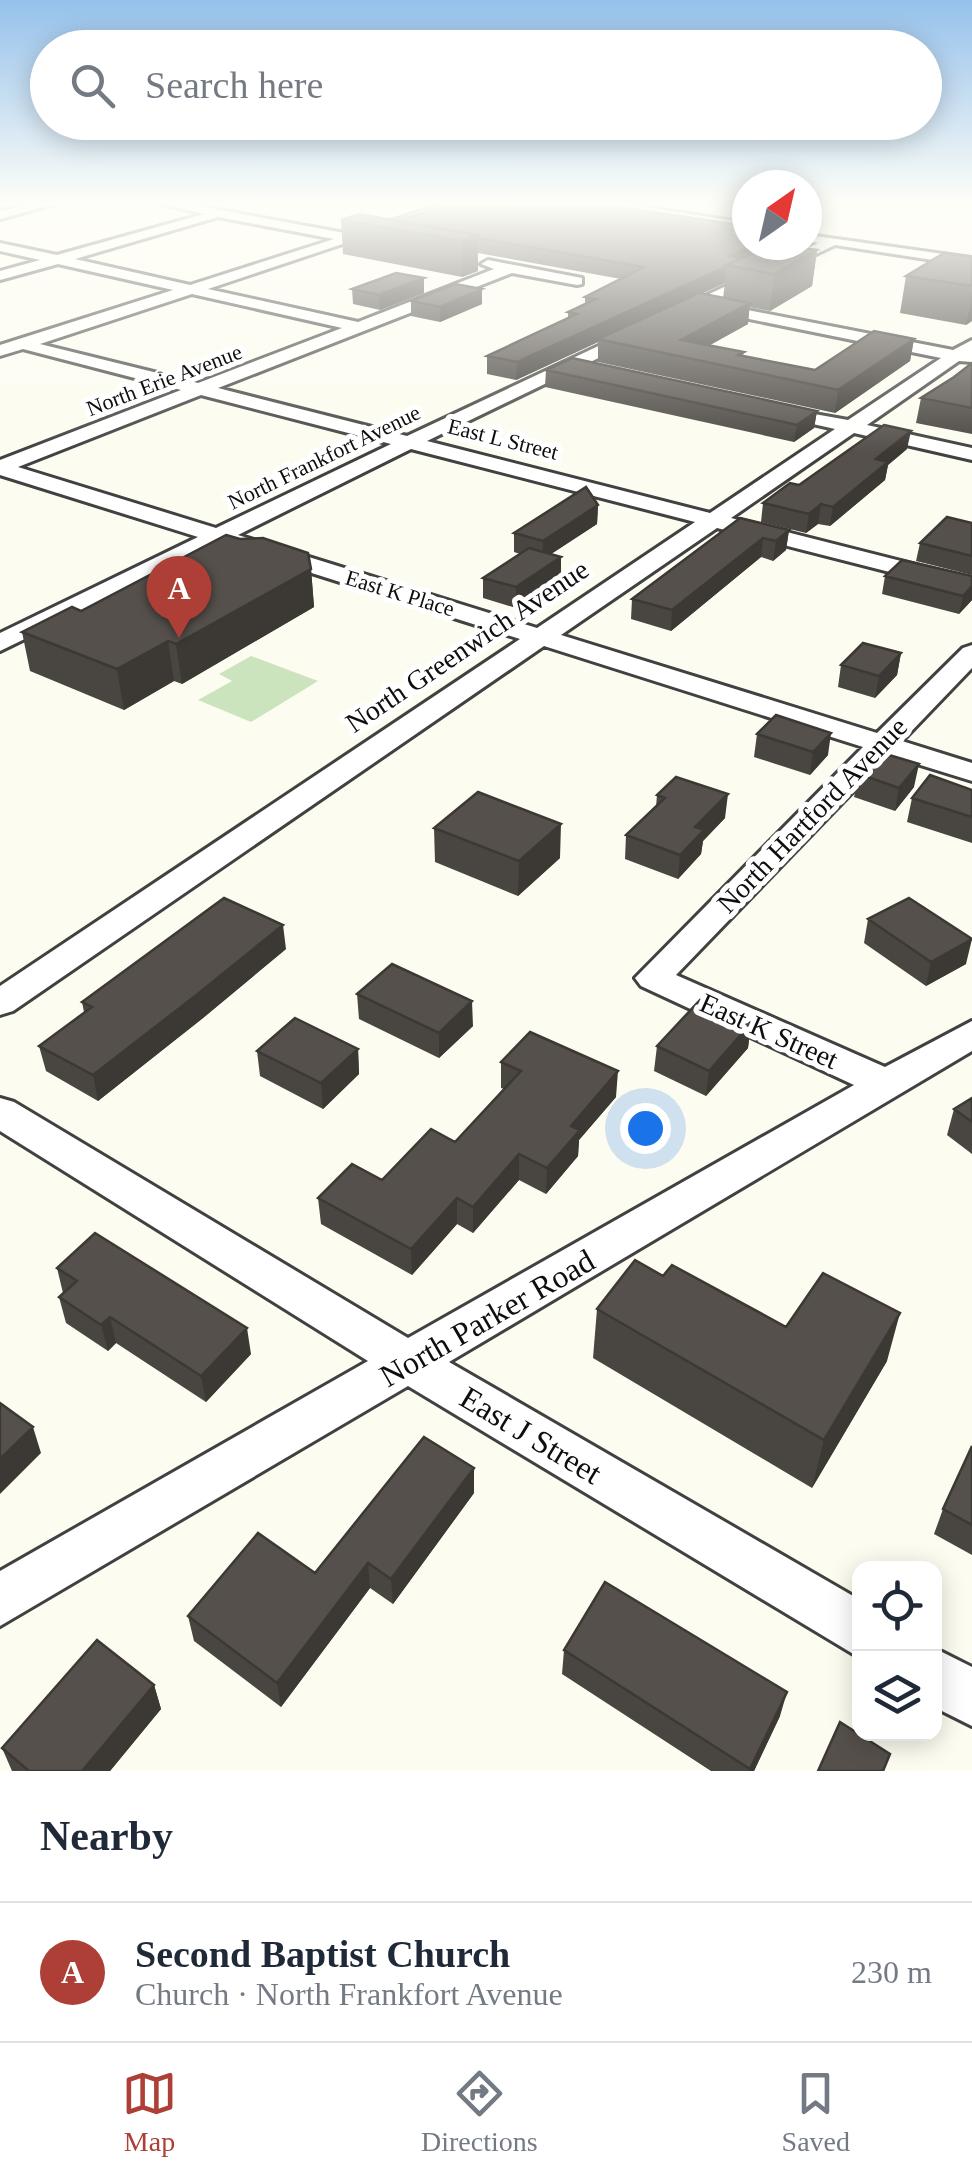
<!DOCTYPE html>
<meta charset="utf-8">
<style>
:root{--surface:#fff;--page:#f2f2f3;--text:#1f2937;--muted:#747a83;--line:#e0e1e3;--accent:#ae3f36}
body{margin:0;font-family:"Times New Roman",serif;background:var(--page);color:var(--text)}
.controls{position:absolute;right:30px;bottom:30px;display:grid;overflow:hidden;border-radius:20px;box-shadow:0 5px 25px #0003}
.controls button{width:90px;height:90px;display:grid;place-items:center;padding:0;border:0;border-bottom:2px solid var(--line);background:var(--surface);color:var(--text);font:50px sans-serif}
.compass{position:absolute;left:732px;top:170px;width:90px;height:90px;border-radius:50%;background:var(--surface);box-shadow:0 5px 25px #0003;rotate:34deg}
.you{position:absolute;left:645px;top:1128px;width:35px;height:35px;margin:-25px;border:8px solid #fff;border-radius:50%;background:#1a73e8;box-shadow:0 0 0 15px #1a73e833}
.badge{display:grid;place-items:center;width:65px;height:65px;border-radius:50%;background:var(--accent);color:#fff;font-size:32px;font-weight:700}
.pin{position:absolute;translate:-50% -82px;filter:drop-shadow(0 2px 5px #0008)}
.pin::after{content:'';position:absolute;top:52px;width:35px;height:30px;background:inherit;clip-path:polygon(0 0,100% 0,50% 100%)}
.list{margin:0;padding:0;list-style:none}
h2{display:flex;justify-content:space-between;align-items:center;height:130px;margin:0;padding:0 40px;font-size:42px}
h2 small{font-size:32px;font-weight:400;color:var(--muted)}
.list li{display:grid;grid-template-columns:65px 1fr auto;gap:30px;align-items:center;box-sizing:border-box;height:140px;padding:0 40px;border-top:2px solid var(--line)}
.list b{display:block;font-size:38px;white-space:nowrap}
.list p{margin:0;font-size:32px;white-space:nowrap;color:var(--muted)}
.list em{font-size:32px;font-style:normal;color:var(--muted)}
.icon{flex:none;width:55px;height:55px;fill:none;stroke:currentColor;stroke-width:2;stroke-linecap:round;stroke-linejoin:round}
.map{position:relative;flex:none;width:972px;height:1771px;overflow:hidden}
.search{position:absolute;background:var(--surface);box-shadow:0 5px 25px #0003;left:30px;right:30px;top:30px;height:110px;display:flex;align-items:center;gap:25px;box-sizing:border-box;padding:0 35px;border-radius:55px;color:var(--muted);font-size:38px}
.sheet{height:270px;background:var(--surface)}
nav{display:flex;justify-content:space-around;align-items:center;box-sizing:border-box;height:140px;border-top:2px solid var(--line);background:var(--surface);font-size:28px;color:var(--muted)}
nav a{display:grid;justify-items:center;gap:5px}
nav .on{color:var(--accent)}
.map>svg:first-child{display:block}
.green{fill:#cce4bd}
.lines{fill:none;stroke-linecap:round;stroke-linejoin:round}
.minor-casing{stroke:#414141;stroke-width:6}
.minor{fill:#fff;fill-rule:evenodd}
.wall{fill:#494540;fill-rule:evenodd}
.shaded-wall{fill:#3c3834}
.building{fill:#55504b;stroke:#3c3834;stroke-width:2.5}
.labels{text-anchor:middle;dominant-baseline:central;stroke-width:10;stroke-linejoin:round;paint-order:stroke}
.far-street-label{font-size:22px;fill:#0e0e0e;stroke:#fff}
.street-label{font-size:28px;fill:#0e0e0e;stroke:#fff}
.near-street-label{font-size:32px;fill:#0e0e0e;stroke:#fff}
</style>
<div class="map">
<svg width="972" height="1771" viewBox="0 0 972 1771">
<rect width="100%" height="100%" fill="#fdfcf0"/>
<path class="green" d="M251 656 318 681 251 722 198 700 232 681 219 674Z"/>
<g class="lines">
<g class="minor-casing">
<path id="minor" d="M33 204H54L0 219V211Z
M163 204H188L350 234 444 204H462L208 289 358 322 494 269 481 264 488 260 582 278V284L577 285 512 273 218 388 407 436 818 243 808 241V235L972 258V266L835 245 712 303 953 350 972 340V362L959 361 867 425 972 448V460L854 433 731 518 972 579V593L717 528 561 635 877 733 963 648 972 645V668L902 741 972 763V781L888 755 676 975 885 1067 972 1021V1051L449 1362 860 1600V1658L408 1386 0 1626V1571L368 1361 0 1131V1098L14 1102 408 1338 854 1085 641 986 635 978 863 747 544 646 13 1011 0 1015V986L520 639 220 544 0 651V633L198 537 0 475V460L181 390 23 349 0 356V345L173 290 58 264 0 280V271L40 260 0 251V243L57 255 204 214ZM218 217 334 239 190 285 75 259ZM192 294 342 328 198 383 40 344ZM700 309 941 358 848 420 764 405V413L835 429 710 513 427 441ZM201 395 391 444 216 528 18 467ZM411 449 695 522 537 628 238 535Z
M598 204H626L747 223V231Z
M934 1648 972 1667V1726L934 1707Z"/>
</g>
<use href="#minor" class="minor"/>
</g>
<path class="wall" d="M341 220 396 221 817 250 812 286 770 311 749 307 748 324 709 345 744 352 743 356 815 370 914 339 910 361 835 413 598 362V342L516 380 487 374V356L568 318V312L585 304V297L621 279 478 253V271L462 277 343 254ZM725 283 723 298 702 293Z
M972 257V321L966 325 900 313 906 276Z
M424 278V293L380 310 353 304 352 289Z
M482 289V304L440 322 411 316V301Z
M972 363V434L916 423 921 398 954 377Z
M546 370 817 411 814 428 794 442 545 387Z
M907 449 888 465 885 480 830 526 818 524 806 533 761 522 763 503 799 485Z
M598 505 597 524 551 554 561 557V577L516 608 483 598V578L520 554 514 552V533Z
M740 518 789 530 786 550 773 561 761 557 671 631 631 619 632 599Z
M972 523V575L916 561 920 543Z
M311 569 314 607 182 684 174 681 124 710 30 671 22 632 81 611Z
M885 576H972V600L959 614 882 594Z
M901 653 897 675 875 698 838 687 841 665Z
M757 734 828 755 810 775 754 757Z
M859 774 914 787 895 811 854 797Z
M972 790V843L907 822 912 798Z
M657 795 725 818 703 841 701 854 678 879 625 859 626 835 656 807Z
M434 828 560 858 518 896 435 862Z
M868 919 966 964 926 986 864 943Z
M286 949 203 1018 98 1101 46 1071 39 1046 84 1012 82 1002Z
M357 994 473 1026 439 1058 359 1019Z
M751 1023 748 1048 706 1096 654 1071 657 1046Z
M358 1049 359 1074 323 1109 260 1076 257 1051Z
M501 1062 616 1097 579 1140 578 1156 546 1194 519 1180 473 1233 457 1224 412 1275 321 1224 318 1198 382 1180 455 1142 504 1089 501 1088Z
M972 1098V1154L947 1135 954 1109Z
M57 1268 251 1354 206 1402 116 1343 108 1351 66 1323 59 1297 63 1293Z
M663 1276 786 1327 887 1361 812 1488 593 1358 597 1309Z
M972 1446V1555L934 1534 943 1509Z
M474 1493 393 1604 370 1588 281 1707 194 1641 188 1616 315 1573Z
M564 1650 780 1716 754 1771H711L562 1674Z
M154 1685 161 1709 110 1771H12L2 1748Z"/>
<path class="shaded-wall" d="M477 235 478 271 462 277V241Z
M752 245H776L730 265V256Z
M817 250 812 286 770 311 774 274Z
M726 266 725 283 602 340 598 339V342L516 380 517 362Z
M424 278V293L380 310 379 295Z
M482 289V304L440 322V307Z
M972 295V321L966 325Z
M750 303 748 324 687 358 681 340Z
M914 339 910 361 835 413 838 390Z
M817 411 814 428 794 442 797 425Z
M911 431 907 449 888 465 885 480 830 526 833 507 876 459Z
M821 504 818 524 806 533 809 514Z
M598 505 597 524 542 560 543 541Z
M789 530 786 550 773 561 776 541Z
M763 538 761 557 671 631 672 610Z
M561 557V577L516 608V587Z
M311 569 314 607 182 684 176 644Z
M972 586V600L959 614 963 596Z
M168 641 174 681 124 710 117 669Z
M901 653 897 675 875 698 879 676Z
M831 733 828 755 810 775 813 752Z
M919 764 914 787 895 811 899 788Z
M728 794 725 818 703 841 701 854 678 879 680 855 695 827Z
M561 824 560 858 518 896 519 861Z
M283 925 286 949 203 1018 98 1101 93 1075Z
M972 939 966 964 926 986 931 962Z
M472 1001 473 1026 439 1058V1033Z
M751 1023 748 1048 706 1096 709 1071Z
M358 1049 359 1074 323 1109 321 1083Z
M618 1071 616 1097 579 1140 578 1156 546 1194 547 1168 571 1126Z
M519 1154V1180L473 1233V1207Z
M457 1198V1224L412 1275 411 1249Z
M900 1313 887 1361 812 1488 824 1440Z
M110 1317 116 1343 108 1351 101 1325Z
M247 1328 251 1354 206 1402 201 1376Z
M33 1427 41 1453 0 1494V1459Z
M474 1468V1493L393 1604 391 1579Z
M368 1563 370 1588 281 1707 277 1683Z
M154 1685 161 1709 110 1771H82Z
M787 1692 780 1716 754 1771H749Z"/>
<path class="building" d="M452 204H601L747 226V245H752L730 256 743 258 726 265 728 266 517 362 487 356 577 314 568 312 596 299 585 297 644 267 478 238 477 235 396 221Z
M359 214 477 235 462 241 341 220Z
M772 245H784L817 250 774 274 726 265Z
M944 253 972 257V286L906 276Z
M396 273 424 278 379 295 352 289Z
M455 284 482 289 440 307 411 301Z
M699 293 750 303 681 340 744 352 738 355 815 370 874 331 914 339 838 390 598 339Z
M572 358 817 411 797 425 546 370Z
M972 363V408L921 398 954 377Z
M884 425 911 431 876 459 888 462 833 507 821 504 809 514 763 503 790 483 799 485Z
M586 487 598 505 543 541 514 533Z
M947 517 972 523V556L920 543Z
M740 518 789 530 776 541 763 538 672 610 632 599Z
M226 535 240 539 263 538 308 553 311 569 176 644 168 641 117 669 22 632 72 607 81 611Z
M529 548 561 557 516 587 483 578Z
M902 560 972 576V586L963 596 885 576Z
M863 643 901 653 879 676 841 665Z
M776 715 831 733 813 752 757 734Z
M879 752 919 764 899 788 859 774Z
M930 775 972 790V817L912 798Z
M676 777 728 794 695 827 704 830 680 855 626 835 665 798 657 795Z
M478 792 561 824 519 861 434 828Z
M224 898 283 925 199 993 93 1075 39 1046 92 1007 82 1002Z
M909 898 972 939 931 962 868 919Z
M392 964 472 1001 439 1033 357 994Z
M700 1000 751 1023 709 1071 657 1046Z
M295 1018 358 1049 321 1083 257 1051Z
M530 1032 618 1071 571 1126 580 1130 547 1168 519 1154 473 1207 457 1198 411 1249 318 1198 352 1164 382 1180 431 1129 455 1142 521 1071 501 1062Z
M972 1098V1122L954 1109Z
M95 1233 247 1328 201 1376 110 1317 101 1325 59 1297 77 1281 57 1268Z
M635 1260 663 1276 672 1265 786 1327 823 1273 900 1313 824 1440 597 1309Z
M0 1403 33 1427 0 1459Z
M424 1437 474 1468 391 1579 368 1563 277 1683 188 1616 258 1533 315 1573Z
M972 1446V1525L943 1509Z
M605 1582 787 1692 750 1769 564 1650Z
M97 1640 154 1685 82 1771H29L2 1748Z
M840 1722 890 1754 883 1771H818Z"/>
<linearGradient id="sky" x2="0" y2="1"><stop stop-color="#95c1eb"/><stop offset="0.45" stop-color="#fefef8"/><stop offset="1" stop-color="#fefef8" stop-opacity="0"/></linearGradient>
<rect width="972" height="452" fill="url(#sky)"/>
<g class="labels">
<g class="far-street-label">
<text transform="translate(164 380) rotate(-21)">North Erie Avenue</text>
<text transform="translate(503 439) rotate(14)">East L Street</text>
<text transform="translate(324 457) rotate(-26)">North Frankfort Avenue</text>
<text transform="translate(400 593) rotate(17)">East K Place</text>
</g>
<g class="street-label">
<text transform="translate(467 646) rotate(-34)">North Greenwich Avenue</text>
<text transform="translate(812 815) rotate(-46)">North Hartford Avenue</text>
<text transform="translate(769 1031) rotate(24)">East K Street</text>
</g>
<g class="near-street-label">
<text transform="translate(487 1318) rotate(-30)">North Parker Road</text>
<text transform="translate(531 1435) rotate(31)">East J Street</text>
</g>
</g>
</svg>
<div class="controls">
<button><svg class="icon" aria-label="locate" viewBox="0 0 24 24"><circle cx="12" cy="12" r="6"/><path d="M12 2v4M12 18v4M2 12h4M18 12h4"/></svg></button>
<button><svg class="icon" aria-label="layers" viewBox="0 0 24 24"><path d="M12 4l9 5-9 5-9-5zM3 14l9 5 9-5"/></svg></button>
</div>
<svg class="compass" viewBox="-18 -18 36 36"><path d="M0-13l5 13h-10z" fill="#e53935"/><path d="M0 13l5-13h-10z" fill="#747a83"/></svg>
<div class="you"></div>
<div class="pin badge" style="left:179px;top:638px">A</div>
<div class="search"><svg class="icon" aria-label="search" viewBox="0 0 24 24"><circle cx="10" cy="10" r="6"/><path d="M15 15l6 6"/></svg>Search here</div>
</div>
<section class="sheet">
<h2>Nearby<small></small></h2>
<ul class="list">
<li><span class="badge">A</span><div><b>Second Baptist Church</b><p>Church · North Frankfort Avenue</p></div><em>230 m</em></li>
</ul>
</section>
<nav>
<a class="on"><svg class="icon" aria-label="map" viewBox="0 0 24 24"><path d="M3 6l6-2 6 2 6-2v14l-6 2-6-2-6 2zM9 4v14M15 6v14"/></svg>Map</a>
<a><svg class="icon" aria-label="directions" viewBox="0 0 24 24"><path d="M12 3l9 9-9 9-9-9zM9 14v-3h6M13 9l2 2-2 2"/></svg>Directions</a>
<a><svg class="icon" aria-label="saved" viewBox="0 0 24 24"><path d="M7 4h10v16l-5-4-5 4z"/></svg>Saved</a>
</nav>
